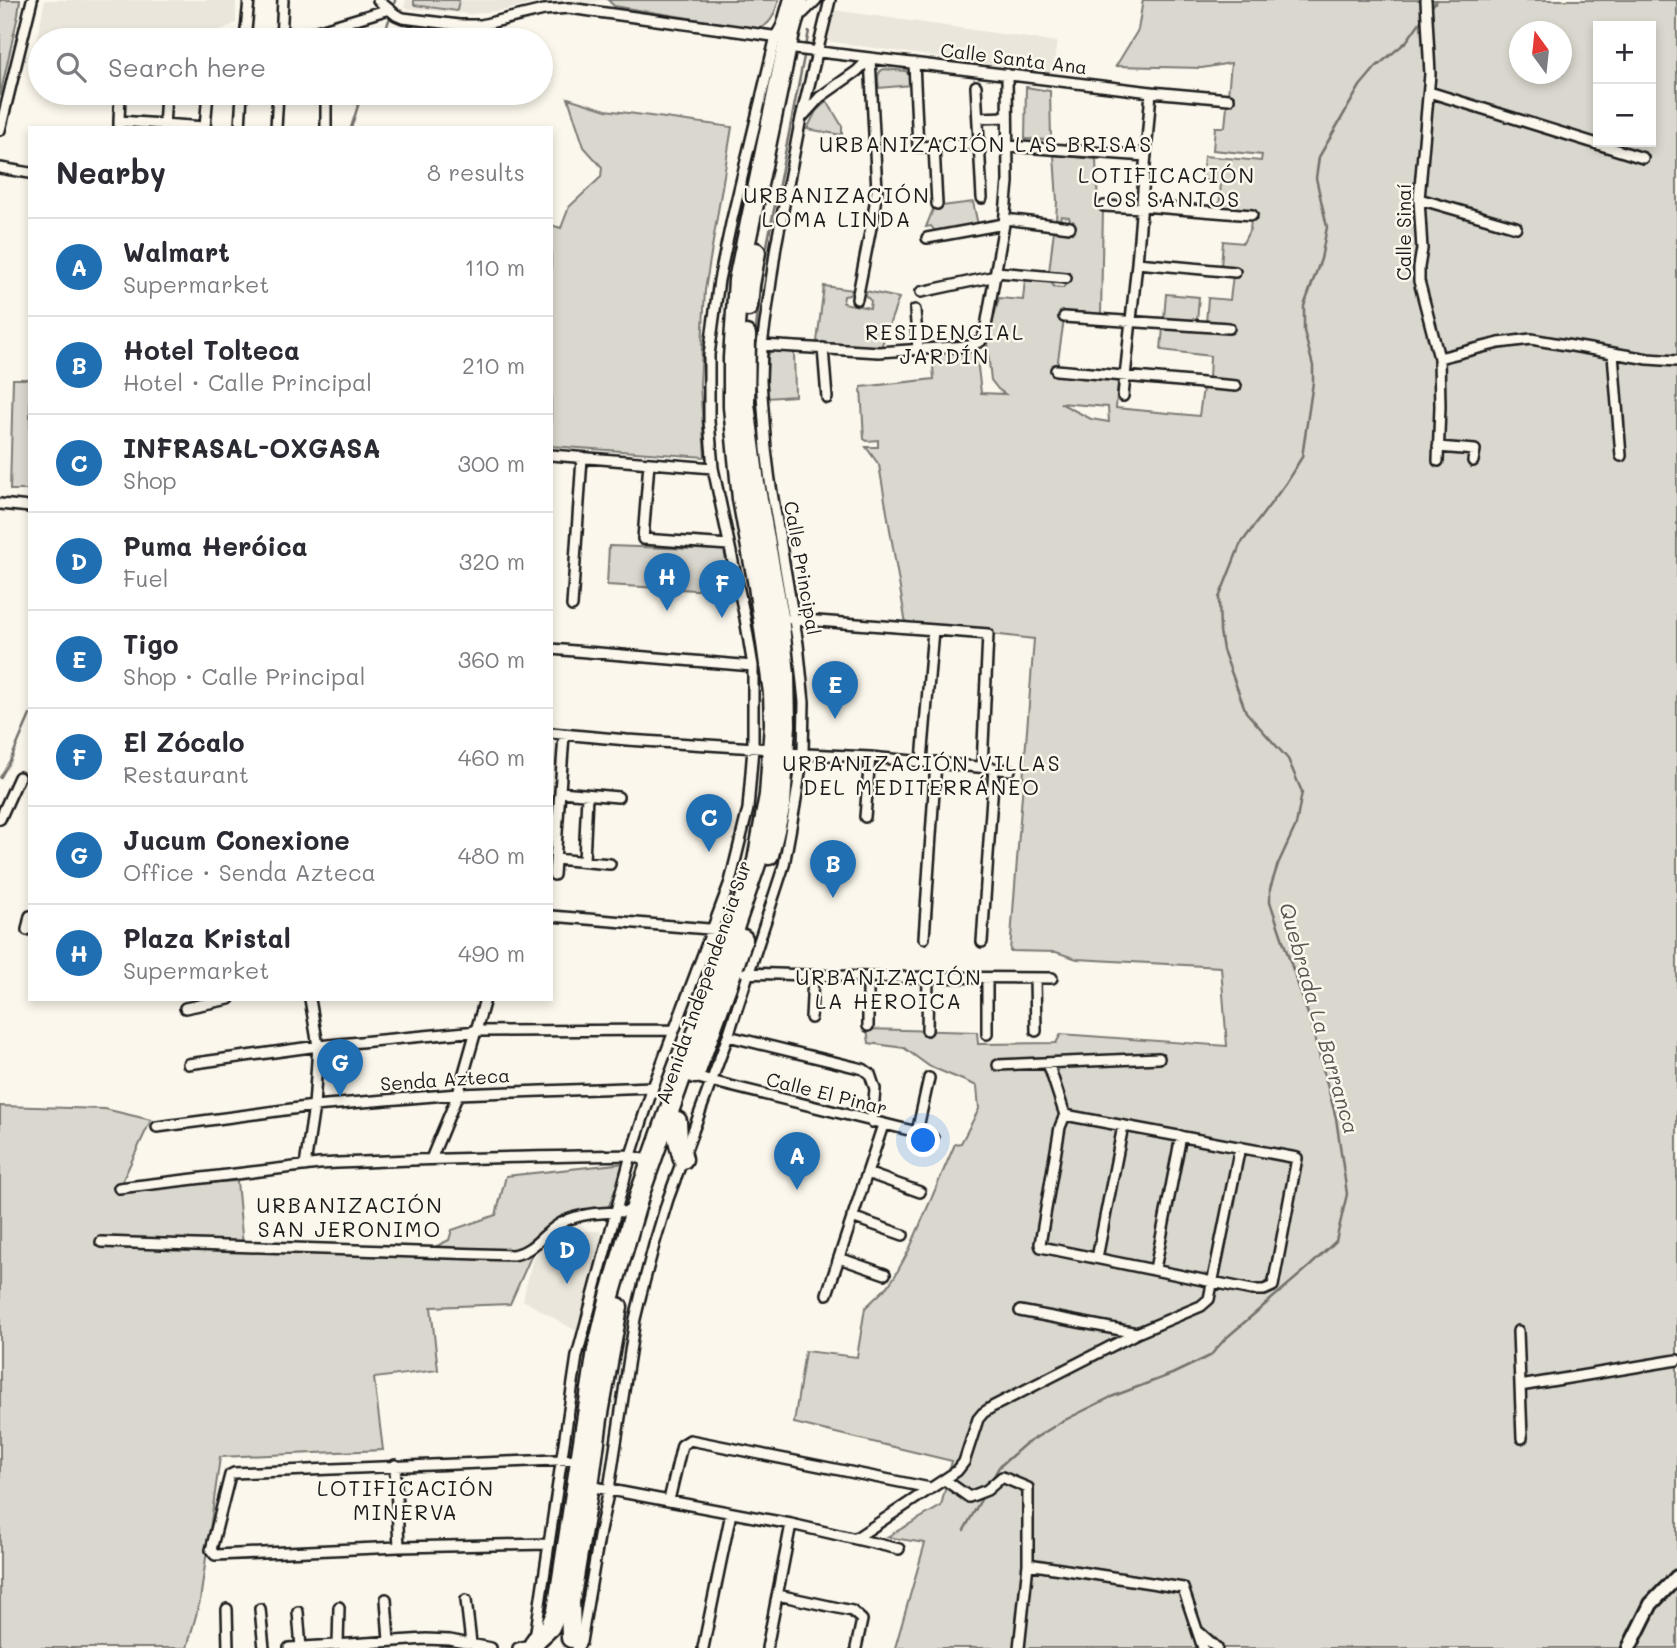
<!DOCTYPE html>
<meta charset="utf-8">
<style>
:root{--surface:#fff;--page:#f7f7f7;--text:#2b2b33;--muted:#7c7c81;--line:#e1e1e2;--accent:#1f6fb2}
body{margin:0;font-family:Mali,sans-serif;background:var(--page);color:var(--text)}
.controls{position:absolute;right:21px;top:21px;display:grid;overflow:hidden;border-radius:0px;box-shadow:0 4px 10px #0003}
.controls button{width:63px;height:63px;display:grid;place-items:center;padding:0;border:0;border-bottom:2px solid var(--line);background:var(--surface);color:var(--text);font:35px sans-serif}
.compass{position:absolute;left:1509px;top:21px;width:63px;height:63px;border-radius:50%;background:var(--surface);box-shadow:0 4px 10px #0003;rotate:345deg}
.you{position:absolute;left:924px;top:1141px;width:24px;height:24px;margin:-18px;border:5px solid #fff;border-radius:50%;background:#1a73e8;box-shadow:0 0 0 10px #1a73e833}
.badge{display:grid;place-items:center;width:46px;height:46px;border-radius:50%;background:var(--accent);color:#fff;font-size:23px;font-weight:700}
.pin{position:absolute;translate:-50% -58px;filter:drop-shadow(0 2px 4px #0008)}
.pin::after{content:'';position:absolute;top:37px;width:24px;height:21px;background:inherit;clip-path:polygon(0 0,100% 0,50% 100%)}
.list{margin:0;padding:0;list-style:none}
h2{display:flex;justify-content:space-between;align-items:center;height:91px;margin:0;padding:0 28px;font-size:30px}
h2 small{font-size:23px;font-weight:400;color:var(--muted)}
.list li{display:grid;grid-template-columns:46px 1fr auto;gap:21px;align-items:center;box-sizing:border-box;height:98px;padding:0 28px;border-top:2px solid var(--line)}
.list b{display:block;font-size:26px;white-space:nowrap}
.list p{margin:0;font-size:23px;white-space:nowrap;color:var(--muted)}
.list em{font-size:23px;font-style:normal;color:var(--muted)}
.icon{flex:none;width:38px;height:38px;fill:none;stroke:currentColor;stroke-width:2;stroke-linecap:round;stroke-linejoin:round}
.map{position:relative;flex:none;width:1677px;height:1648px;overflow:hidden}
.search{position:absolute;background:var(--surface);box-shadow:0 4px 10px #0003;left:28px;top:28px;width:525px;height:77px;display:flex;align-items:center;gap:18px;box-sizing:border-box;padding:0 24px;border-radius:38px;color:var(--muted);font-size:26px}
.panel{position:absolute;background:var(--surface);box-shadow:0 4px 10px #0003;left:28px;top:126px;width:525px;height:875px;border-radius:0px}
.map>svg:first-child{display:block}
.built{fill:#eae6dc}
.green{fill:#dad7ce;stroke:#7b7a75;stroke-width:2;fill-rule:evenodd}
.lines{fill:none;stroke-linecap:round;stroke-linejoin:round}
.stream{stroke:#74726e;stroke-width:2.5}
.street-casing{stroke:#1c1c1c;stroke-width:14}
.secondary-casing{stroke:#1c1c1c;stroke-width:18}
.highway-casing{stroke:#1c1c1c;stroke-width:23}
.street{stroke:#fbf7ec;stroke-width:9}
.secondary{stroke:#fbf7ec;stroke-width:12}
.highway{stroke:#fbf7ec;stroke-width:18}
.labels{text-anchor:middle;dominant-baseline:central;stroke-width:5;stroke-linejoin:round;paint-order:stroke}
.street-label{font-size:19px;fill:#1c1c1c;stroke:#fbf7ec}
.neighbourhood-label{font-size:21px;letter-spacing:2px;fill:#1c1c1c;stroke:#fbf7ec}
.water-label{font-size:21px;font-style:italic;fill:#575653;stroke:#fbf7ec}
</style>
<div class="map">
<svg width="1677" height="1648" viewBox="0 0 1677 1648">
<rect width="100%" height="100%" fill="#fbf7ec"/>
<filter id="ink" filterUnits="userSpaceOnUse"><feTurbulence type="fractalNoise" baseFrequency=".0143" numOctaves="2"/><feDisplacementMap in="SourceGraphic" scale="14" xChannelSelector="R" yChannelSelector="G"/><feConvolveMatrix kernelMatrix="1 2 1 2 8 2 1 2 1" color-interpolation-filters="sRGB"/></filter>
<g filter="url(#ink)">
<path class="built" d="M45 0H236V23L198 40H40V73L30 71Z
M406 0H608L592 2 552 0 505 10 471 14 404 8Z
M834 10 1057 42 1052 74 827 41Z
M582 1231H601V1261L594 1309 601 1308 590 1339 523 1300 532 1261 542 1245 555 1236Z"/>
<path class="green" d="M0 0H20L18 15 0 96Z
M414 0H459L457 11 414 5Z
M608 0H779C774 14 772 25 757 29L614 6Z
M1143 0H1677V1648H895L925 1543 887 1537 941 1506 952 1461 794 1423 805 1351 857 1357 865 1308 888 1286 895 1276 909 1250 955 1144 961 1143 979 1109 977 1086 929 1066 904 1048 869 1043 867 1029 977 1032 978 1044 1056 1043 1061 1034 1227 1046 1221 967 1077 959 1056 952 1010 951 1034 639 906 624 879 465 866 447H878V440L867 441 864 439 861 387 934 379 932 354 976 350 981 393 1005 394 998 389 991 380 987 343 999 298 1023 300 1025 279 1051 282 1054 287 1063 288 1065 285 1068 283 1069 274 1049 272 1054 230 1072 233 1074 223 1070 221 1069 217 1061 216 1060 219 1056 220 1057 201 1054 155 1096 159 1098 208 1103 209 1101 315 1065 312 1056 374 1118 381 1116 408 1199 416 1203 388 1232 390 1236 387 1235 382 1209 379 1210 356 1161 350 1163 328 1229 333V325L1206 323 1208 298 1230 300 1233 275 1221 267 1223 241 1243 243 1250 229 1252 212 1219 209 1221 182 1202 180 1204 156 1261 161 1262 155 1213 150 1215 127H1225L1231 63 1202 68 1116 66 1138 30ZM1598 26H1651V142H1598ZM1520 32H1562V74H1520ZM1060 403 1108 407 1109 422 1091 419Z
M884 69 906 71 909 76 911 85 879 88C878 80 876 72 884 69Z
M1026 87 1050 91 1051 140 1025 139Z
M568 98 606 110 732 127 705 290 700 385 705 457 551 446V225L561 228 569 207 601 177 602 167 584 147Z
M827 101 842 126V135L807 129 816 111Z
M973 202 978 225 938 232 935 231 931 226 926 227 934 207Z
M824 286 853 290 849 295 844 296 843 303 870 308 871 301 866 296V291L899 298 881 347 817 342Z
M1166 294 1199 297 1197 322 1164 319Z
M771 350 794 351 795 396 766 398 768 356Z
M13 379H30V490H10Z
M609 546 724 550 732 592 607 585Z
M0 1106 105 1109 151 1120 119 1188 237 1181 243 1246 425 1252 449 1240 452 1230 496 1215 506 1176 626 1163 604 1218C582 1210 545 1234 533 1252L510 1304 431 1307 438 1370 374 1378 383 1450 220 1457 200 1601 187 1648H0Z"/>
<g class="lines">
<path class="stream" d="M394 6 395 0
M1429 10 1437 0
M382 40 389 20
M351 128 362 93
M755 338 763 266 809 31
M0 778 11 759 30 715
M991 1481 999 1467 1024 1445 1061 1422 1111 1397 1172 1374 1210 1356 1225 1339 1310 1266 1336 1241 1347 1194 1336 1118 1309 1017 1270 902V889L1278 864 1296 825 1302 792 1288 759 1246 712 1223 650 1220 631 1219 598 1240 545 1286 483 1302 457 1313 382V366L1304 331V306L1321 259 1327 227 1316 178 1319 157 1360 86 1376 67 1406 42 1423 18
M964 1530 983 1496"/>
<g class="street-casing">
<path id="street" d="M378 0 396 15 403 18 459 25H481L544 10 569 8 780 37
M1426 0 1430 74 1419 199 1422 249 1419 267V281L1439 358 1440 406 1438 461
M803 13 816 0
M245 40 249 0
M281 40 283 0
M287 40 389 9
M795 49 1151 92 1229 99
M914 63 918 147 979 144
M976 86 982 198
M1429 92 1643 158
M802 117 820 97 857 71 870 58
M978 118 1007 117
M119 121 120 95
M119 128V121L205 127 208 93
M164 128 166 93
M240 128 242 93
M276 128 278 93
M326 128V93
M0 130 32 0
M1008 146 1146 156
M934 147 937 204
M0 168 30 173
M1419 199 1516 227
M1104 206 1142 208
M1142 206 1252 215
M1005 219 1070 227
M927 238 1004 224
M1137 263 1235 272
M996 272 1066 278
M921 292 996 276
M857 299 873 217 877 190 870 58
M915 310 918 350
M1064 317 1229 328
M762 345 879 352 969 346 981 341 985 332 1004 224 1008 182 1007 74
M823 348 827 398
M1613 354 1621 456
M1439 358 1499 343 1531 339 1648 359 1677 361
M1056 370 1236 386
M1123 396 1137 263 1151 92
M1438 447 1475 450 1473 461
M551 455 713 468
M649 463 643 539 729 545
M0 504 30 507
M572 606 582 458
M791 619 988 634 982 767
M551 649 753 666
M551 733 627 740 772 749
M785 753 870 757 1010 770
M922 761 933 630
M561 792 618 797
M865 817 870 757
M0 819 19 777
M555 859 610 864
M584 861 587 795
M554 875 564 735
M551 916 733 931
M27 930 30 916
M924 938 936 762
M982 942 994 768
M745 973 868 977 1052 978
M868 977V1026
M987 978V1034
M1035 978 1036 1031
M185 1008 229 999
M811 1018 813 976
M927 1030 928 978
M728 1036 863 1069 870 1074 875 1089 872 1122
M1048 1063 1065 1115 1060 1127 1040 1244 1041 1247 1252 1290H1264L1273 1286 1297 1158 1065 1115
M188 1064 318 1046 477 1031 674 1030
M998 1065 1159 1058
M694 1077 917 1132 933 1138
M157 1127 314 1106 458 1094 653 1087
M917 1132 929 1078
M431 1159 458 1094 485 999
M305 1166 314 1106 318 1046 310 999
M867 1173 920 1192
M119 1188 319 1164C423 1158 527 1157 631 1155L650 1162
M852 1217 903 1235
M101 1242 512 1255C535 1252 544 1231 563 1222 585 1211 611 1213 634 1211
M839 1258 885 1274
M1097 1258 1123 1126
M1155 1269 1181 1136
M827 1294 883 1125
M1020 1311 1137 1333
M1518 1331 1522 1438
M1520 1386 1677 1360
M395 1465 399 1547
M945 1480 969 1497 987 1490 1002 1477 1028 1488V1564L1019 1648
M589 1486 791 1524 899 1549
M669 1500 682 1445 690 1440 930 1488
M856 1538 957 1471 964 1462 978 1419 983 1413 992 1407 1137 1333 1201 1306 1209 1299 1240 1147
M548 1544 399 1547 215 1555 211 1550 230 1475 234 1473 580 1459
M1028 1564 1183 1588 1203 1648
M778 1595 852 1611 862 1620 856 1648
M386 1599 389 1641
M466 1600 471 1643
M227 1609 228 1648
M260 1609 264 1648
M298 1612 301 1648
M1199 1632 1217 1648
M536 1638V1631L577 1356 631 1155 653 1087 730 882 748 809 753 748V666L745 618 713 468 709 421V355L719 280 732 219 776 36 782 25 789 0
M338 1644 339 1607
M289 1648 426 1639 450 1640 491 1648
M518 1648 533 1644
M577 1648 581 1642 600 1531 609 1489 635 1319 641 1294 654 1245 668 1199 728 1036 784 865 795 805 803 753 804 702 798 644 770 481 766 449 761 381 762 345 776 246 801 118 830 0
M703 1648 731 1513
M767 1648 791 1524"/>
</g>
<g class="secondary-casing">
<path id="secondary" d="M1629 1648 1651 1604 1677 1577"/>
</g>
<g class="highway-casing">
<path id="highway" d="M748 307 750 285 756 252
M746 335 745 404 755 483 779 616 785 674 786 725 781 805 769 855
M695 1074 732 972 743 939
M677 1121 678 1140 683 1159
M571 1638 570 1602 589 1486 598 1419 618 1307
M532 1648 536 1640 550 1627 557 1611 597 1350 610 1296 640 1193 733 931 757 861 769 795 774 724 773 693 758 586 742 499 733 407V358L738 280 789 37 799 0"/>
</g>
<use href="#street" class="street"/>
<use href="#secondary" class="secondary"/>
<use href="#highway" class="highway"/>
</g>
</g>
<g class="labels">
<g class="street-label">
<text transform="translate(1014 58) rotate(7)">Calle Santa Ana</text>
<text transform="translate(1403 232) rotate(-90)">Calle Sinaí</text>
<text transform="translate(803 568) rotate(80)">Calle Principal</text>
<text transform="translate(703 982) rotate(-71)">Avenida Independencia Sur</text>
<text transform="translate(445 1079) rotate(-4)">Senda Azteca</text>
<text transform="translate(827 1093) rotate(14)">Calle El Pinar</text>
</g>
<g class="neighbourhood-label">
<text x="986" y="143">URBANIZACIÓN LAS BRISAS</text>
<text x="1167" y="174">LOTIFICACIÓN<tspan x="1167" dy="24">LOS SANTOS</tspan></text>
<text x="837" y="194">URBANIZACIÓN<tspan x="837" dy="24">LOMA LINDA</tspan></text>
<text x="945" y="331">RESIDENCIAL<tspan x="945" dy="24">JARDÍN</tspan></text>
<text x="922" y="762">URBANIZACIÓN VILLAS<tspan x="922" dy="24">DEL MEDITERRÁNEO</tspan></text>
<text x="889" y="976">URBANIZACIÓN<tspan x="889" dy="24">LA HEROICA</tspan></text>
<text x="350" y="1204">URBANIZACIÓN<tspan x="350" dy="24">SAN JERONIMO</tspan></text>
<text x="406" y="1487">LOTIFICACIÓN<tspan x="406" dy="24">MINERVA</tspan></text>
</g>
<g class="water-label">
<text transform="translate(1320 1018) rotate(74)">Quebrada La Barranca</text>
</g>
</g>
</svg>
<div class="controls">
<button>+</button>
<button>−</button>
</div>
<svg class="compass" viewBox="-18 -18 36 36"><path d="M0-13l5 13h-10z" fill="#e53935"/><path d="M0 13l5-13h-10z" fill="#7c7c81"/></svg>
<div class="you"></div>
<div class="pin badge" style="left:797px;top:1190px">A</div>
<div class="pin badge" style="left:833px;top:898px">B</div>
<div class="pin badge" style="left:709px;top:852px">C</div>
<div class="pin badge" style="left:567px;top:1284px">D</div>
<div class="pin badge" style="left:835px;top:719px">E</div>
<div class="pin badge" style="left:722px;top:618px">F</div>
<div class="pin badge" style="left:340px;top:1097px">G</div>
<div class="pin badge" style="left:667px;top:611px">H</div>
<div class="search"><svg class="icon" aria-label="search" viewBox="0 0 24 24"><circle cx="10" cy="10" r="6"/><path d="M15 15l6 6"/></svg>Search here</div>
<section class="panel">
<h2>Nearby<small>8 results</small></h2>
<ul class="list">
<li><span class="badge">A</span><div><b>Walmart</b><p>Supermarket</p></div><em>110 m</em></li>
<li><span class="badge">B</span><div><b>Hotel Tolteca</b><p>Hotel · Calle Principal</p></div><em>210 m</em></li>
<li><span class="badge">C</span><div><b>INFRASAL-OXGASA</b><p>Shop</p></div><em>300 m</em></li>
<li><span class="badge">D</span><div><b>Puma Heróica</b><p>Fuel</p></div><em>320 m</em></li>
<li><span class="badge">E</span><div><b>Tigo</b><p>Shop · Calle Principal</p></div><em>360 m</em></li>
<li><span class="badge">F</span><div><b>El Zócalo</b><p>Restaurant</p></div><em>460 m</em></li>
<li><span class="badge">G</span><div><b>Jucum Conexione</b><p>Office · Senda Azteca</p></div><em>480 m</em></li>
<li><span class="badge">H</span><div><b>Plaza Kristal</b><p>Supermarket</p></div><em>490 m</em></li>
</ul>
</section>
</div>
